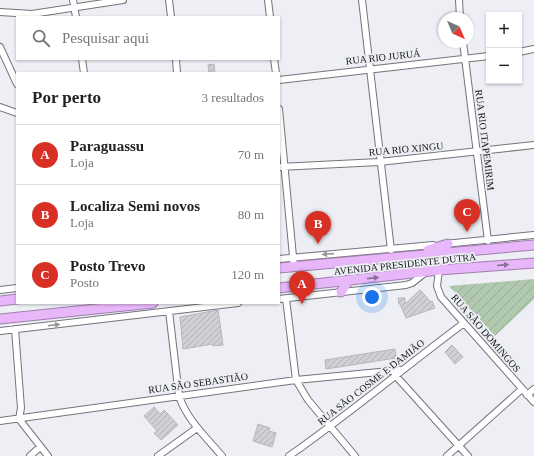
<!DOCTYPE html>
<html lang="pt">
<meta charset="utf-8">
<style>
:root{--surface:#fff;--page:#f6f6f6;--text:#222;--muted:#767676;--line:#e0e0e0;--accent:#d93025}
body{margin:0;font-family:"Times New Roman",serif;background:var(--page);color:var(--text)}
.controls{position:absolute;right:12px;top:12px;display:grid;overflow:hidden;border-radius:0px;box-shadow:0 1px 3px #0004}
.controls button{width:36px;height:36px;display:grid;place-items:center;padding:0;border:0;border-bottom:1px solid var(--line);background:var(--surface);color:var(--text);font:20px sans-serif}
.compass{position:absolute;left:438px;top:12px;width:36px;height:36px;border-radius:50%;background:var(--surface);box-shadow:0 1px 3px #0004;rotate:136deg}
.you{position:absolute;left:372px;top:297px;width:14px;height:14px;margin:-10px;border:3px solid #fff;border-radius:50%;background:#1a73e8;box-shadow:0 0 0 6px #1a73e833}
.badge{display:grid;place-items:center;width:26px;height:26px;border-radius:50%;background:var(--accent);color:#fff;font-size:13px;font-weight:700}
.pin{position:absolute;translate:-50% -33px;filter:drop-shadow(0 1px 2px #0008)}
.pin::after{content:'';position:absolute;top:21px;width:14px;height:12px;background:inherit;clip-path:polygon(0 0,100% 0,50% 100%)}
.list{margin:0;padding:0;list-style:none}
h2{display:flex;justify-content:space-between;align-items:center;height:52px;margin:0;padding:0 16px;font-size:17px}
h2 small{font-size:13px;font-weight:400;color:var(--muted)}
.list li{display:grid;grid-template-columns:26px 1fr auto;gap:12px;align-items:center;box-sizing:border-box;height:60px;padding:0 16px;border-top:1px solid var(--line)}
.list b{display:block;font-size:15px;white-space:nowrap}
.list p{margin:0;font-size:13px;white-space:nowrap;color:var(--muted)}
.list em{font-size:13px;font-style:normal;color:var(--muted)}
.icon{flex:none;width:22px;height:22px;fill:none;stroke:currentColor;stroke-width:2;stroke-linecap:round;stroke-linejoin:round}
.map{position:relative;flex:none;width:534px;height:456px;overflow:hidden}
.search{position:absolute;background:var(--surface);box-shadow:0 1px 3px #0004;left:16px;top:16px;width:264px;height:44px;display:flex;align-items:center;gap:10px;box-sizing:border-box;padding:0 14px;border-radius:0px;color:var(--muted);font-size:15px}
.panel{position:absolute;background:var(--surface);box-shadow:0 1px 3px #0004;left:16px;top:72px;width:264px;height:232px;border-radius:0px}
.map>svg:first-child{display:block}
.garden{fill:url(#garden-furrows)}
.building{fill:url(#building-hatch);stroke:#b5b7bc}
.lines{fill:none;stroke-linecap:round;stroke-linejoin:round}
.minor-casing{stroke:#73757a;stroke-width:8}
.highway-casing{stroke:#9f7fab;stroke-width:11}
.minor{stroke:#fff;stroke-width:6}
.highway{stroke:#e8b7f9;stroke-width:9}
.oneway{fill:#979798}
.oneway2{fill:#8a6f95}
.labels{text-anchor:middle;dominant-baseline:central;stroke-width:3.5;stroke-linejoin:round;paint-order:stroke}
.street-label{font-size:10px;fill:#17181a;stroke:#edeff5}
</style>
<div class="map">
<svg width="534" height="456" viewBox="0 0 534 456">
<defs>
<pattern id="garden-furrows" width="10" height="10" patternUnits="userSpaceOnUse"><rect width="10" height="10" fill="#b0c8ae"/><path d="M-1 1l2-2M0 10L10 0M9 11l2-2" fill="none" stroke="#97ab95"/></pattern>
<pattern id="building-hatch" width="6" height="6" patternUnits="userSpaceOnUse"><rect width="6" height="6" fill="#ced0d6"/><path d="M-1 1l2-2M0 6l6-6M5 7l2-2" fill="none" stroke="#b0b2b7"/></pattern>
</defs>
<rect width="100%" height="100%" fill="#edeff5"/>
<path class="garden" d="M534 279V299L495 336 449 286Z"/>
<path class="building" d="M214 64 215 73H209L208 65Z
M420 290 431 302 432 301 435 308 406 318 400 304H399L398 298H405V304Z
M218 310 223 345 213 346V344L183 349 180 317Z
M452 345 463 357 455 364 445 352Z
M395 349 396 358 326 369 325 360Z
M154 407 160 414 164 410 178 425 161 440 154 433 157 431 144 416Z
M258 424 270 428 269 431 276 433 272 447 253 441Z"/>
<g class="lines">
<g class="minor-casing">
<path id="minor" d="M73 0 76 17
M169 0 171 17
M268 0 270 17
M362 0 391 250
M459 0 460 18
M0 12 32 14 123 0
M463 42 488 241
M0 47 17 84
M519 52 534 49
M82 59 84 73
M176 59 177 73
M274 59 276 73
M279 80 489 56
M0 107 17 113
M279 109 294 267
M279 167 379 162 534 145
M444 244 534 235
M279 259 433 245
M439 270 437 286 441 297 534 402
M0 290 17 288
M279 299 406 285 412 283 426 272
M286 299 296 380 308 400 355 456
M169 311 179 396C187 420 206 437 222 456
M15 329 21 408 19 419 48 456
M0 331 238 303
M395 375 468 456
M527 395 534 389
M0 421 296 380 400 370
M30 456 40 447
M158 456 197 428
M289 456C349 414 405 367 464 323
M447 456 522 389"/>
</g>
<g class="highway-casing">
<path id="highway" d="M428 250 448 244
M279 268 534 245
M279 288 439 270 534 263
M341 292 348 281
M0 301 17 299
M0 319 153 303"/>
</g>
<use href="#minor" class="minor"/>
<use href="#highway" class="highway"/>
</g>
<defs><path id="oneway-solid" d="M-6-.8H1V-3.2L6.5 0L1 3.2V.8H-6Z"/></defs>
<g class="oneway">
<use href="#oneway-solid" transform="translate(328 254) rotate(176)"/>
<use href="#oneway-solid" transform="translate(54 325) rotate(-7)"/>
</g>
<g class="oneway2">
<use href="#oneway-solid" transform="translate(503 265) rotate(-5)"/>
<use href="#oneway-solid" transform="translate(373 278) rotate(-6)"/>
</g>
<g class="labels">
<g class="street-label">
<text transform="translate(383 57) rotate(-6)">RUA RIO JURUÁ</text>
<text transform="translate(485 140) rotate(83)">RUA RIO ITAPEMIRIM</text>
<text transform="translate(406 149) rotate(-5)">RUA RIO XINGU</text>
<text transform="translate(405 264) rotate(-6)">AVENIDA PRESIDENTE DUTRA</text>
<text transform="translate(486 333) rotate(49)">RUA SÃO DOMINGOS</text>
<text transform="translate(371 382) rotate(-38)">RUA SÃO COSME E DAMIÃO</text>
<text transform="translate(198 383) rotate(-8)">RUA SÃO SEBASTIÃO</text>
</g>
</g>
</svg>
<div class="controls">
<button>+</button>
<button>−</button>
</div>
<svg class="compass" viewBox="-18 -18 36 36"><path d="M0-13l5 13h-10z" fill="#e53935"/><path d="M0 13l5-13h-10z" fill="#767676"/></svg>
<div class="you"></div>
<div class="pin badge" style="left:302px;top:304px">A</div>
<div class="pin badge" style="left:318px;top:244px">B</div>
<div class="pin badge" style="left:467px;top:232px">C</div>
<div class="search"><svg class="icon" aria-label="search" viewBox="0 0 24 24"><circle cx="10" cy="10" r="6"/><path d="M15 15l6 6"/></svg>Pesquisar aqui</div>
<section class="panel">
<h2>Por perto<small>3 resultados</small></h2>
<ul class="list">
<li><span class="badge">A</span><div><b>Paraguassu</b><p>Loja</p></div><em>70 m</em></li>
<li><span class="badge">B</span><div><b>Localiza Semi novos</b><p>Loja</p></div><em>80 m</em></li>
<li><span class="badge">C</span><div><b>Posto Trevo</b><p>Posto</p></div><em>120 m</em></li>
</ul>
</section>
</div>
